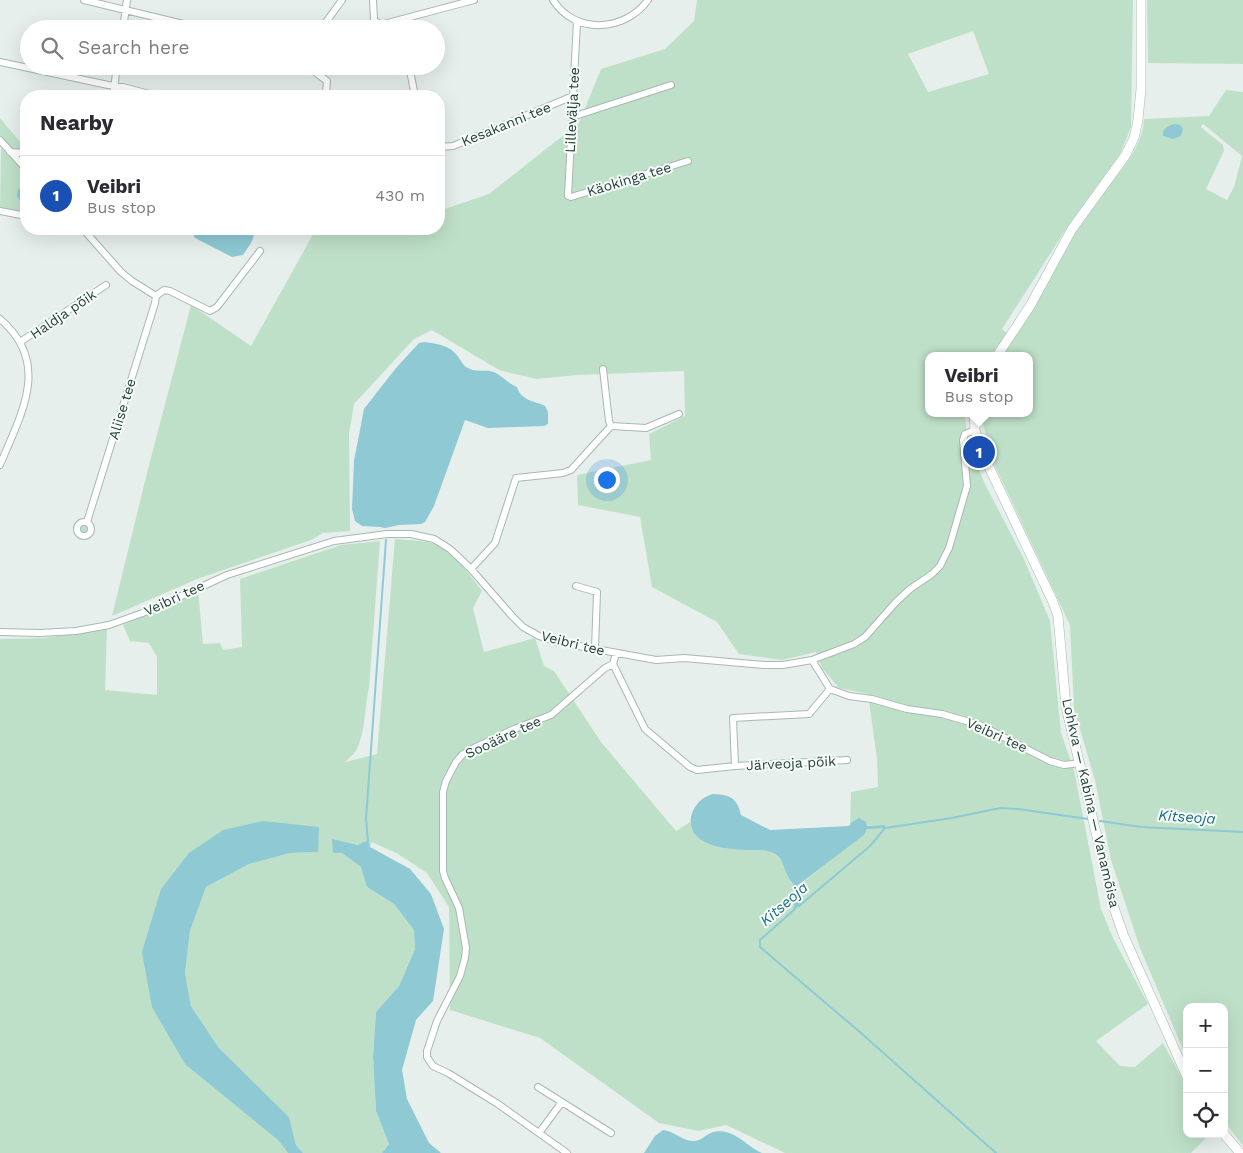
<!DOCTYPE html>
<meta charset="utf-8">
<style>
:root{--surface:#fff;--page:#f2f2f3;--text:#2b2b33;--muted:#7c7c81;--line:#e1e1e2;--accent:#855347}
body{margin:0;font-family:"Work Sans",sans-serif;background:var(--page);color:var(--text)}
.controls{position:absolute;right:15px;bottom:15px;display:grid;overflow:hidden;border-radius:10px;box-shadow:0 5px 20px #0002}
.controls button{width:45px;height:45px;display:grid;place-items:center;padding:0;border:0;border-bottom:1px solid var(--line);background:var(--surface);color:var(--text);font:25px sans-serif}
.you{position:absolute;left:606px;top:479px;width:18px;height:18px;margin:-12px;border:4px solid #fff;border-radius:50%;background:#1a73e8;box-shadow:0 0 0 8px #1a73e833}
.badge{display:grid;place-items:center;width:32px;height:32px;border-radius:50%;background:var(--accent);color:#fff;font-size:16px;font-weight:700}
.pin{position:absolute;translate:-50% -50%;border:2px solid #fff;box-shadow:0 1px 5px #0006}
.popup{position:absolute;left:925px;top:352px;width:108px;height:65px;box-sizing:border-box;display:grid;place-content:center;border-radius:10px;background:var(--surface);filter:drop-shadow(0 1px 4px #0005);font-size:16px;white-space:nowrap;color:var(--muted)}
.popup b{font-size:19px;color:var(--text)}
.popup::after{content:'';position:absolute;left:50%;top:100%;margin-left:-10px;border:10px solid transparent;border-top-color:var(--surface)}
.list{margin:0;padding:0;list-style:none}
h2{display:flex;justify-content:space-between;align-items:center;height:65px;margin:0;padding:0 20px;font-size:21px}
h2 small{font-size:16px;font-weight:400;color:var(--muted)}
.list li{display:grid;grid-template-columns:32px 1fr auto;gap:15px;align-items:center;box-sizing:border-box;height:80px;padding:0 20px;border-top:1px solid var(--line)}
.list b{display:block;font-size:19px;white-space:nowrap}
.list p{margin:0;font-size:16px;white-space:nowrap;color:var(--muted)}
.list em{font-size:16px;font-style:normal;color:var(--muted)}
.icon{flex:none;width:28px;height:28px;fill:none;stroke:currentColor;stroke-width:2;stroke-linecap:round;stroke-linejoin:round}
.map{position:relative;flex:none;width:1243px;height:1153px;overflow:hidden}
.search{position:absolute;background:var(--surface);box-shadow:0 5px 20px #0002;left:20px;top:20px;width:425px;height:55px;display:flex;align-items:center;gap:12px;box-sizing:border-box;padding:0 18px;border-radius:28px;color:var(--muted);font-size:19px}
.panel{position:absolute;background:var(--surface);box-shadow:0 5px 20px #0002;left:20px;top:90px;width:425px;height:145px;border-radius:20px}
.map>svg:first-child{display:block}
.green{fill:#bfe0c8;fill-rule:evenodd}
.water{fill:#8ec9d4}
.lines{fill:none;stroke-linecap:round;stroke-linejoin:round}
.stream{stroke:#8ec9d4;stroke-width:2}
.street-casing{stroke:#a8b8b2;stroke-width:8}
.secondary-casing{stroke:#a4bbb3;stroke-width:10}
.street{stroke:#fff;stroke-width:6}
.secondary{stroke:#fff;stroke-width:9}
.labels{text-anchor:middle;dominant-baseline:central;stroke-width:4;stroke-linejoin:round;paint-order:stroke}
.street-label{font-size:14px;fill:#24423a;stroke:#f7fbf9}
.water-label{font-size:15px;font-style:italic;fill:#1c6f80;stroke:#f7fbf9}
</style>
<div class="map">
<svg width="1243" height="1153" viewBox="0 0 1243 1153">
<rect width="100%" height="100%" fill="#e6efeb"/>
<path class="green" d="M697 0H1133L1131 127 1120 154 1066 229 1002 329 1014 339C1038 297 1062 254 1088 213 1106 184 1143 155 1144 119L1209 116 1226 90 1243 92V1146L1224 1121V1007H1187V1059L1140 948 1111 860 1095 780 1074 709 1070 625 996 468 980 415H965L968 445 985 484 1024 559 1050 621 1061 733 1074 770 1101 909 1113 938 1148 1004 1096 1041 1120 1066 1135 1067 1163 1043 1187 1088V1134H1210L1191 1153H785L726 1125 699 1131 659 1123 540 1038 450 1010 449 907 427 873 398 854 372 842 370 847 333 840V853H342L362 867 367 887 394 904 414 930 415 949 399 986 376 1012 373 1057 376 1111 389 1144 382 1153H303L296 1145 289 1117 219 1048 191 1006 185 973 190 931 206 887 249 864 290 853 318 852 263 821 142 952 288 1153H0V639L44 638 107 629 105 690 157 695V657L149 643 130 641 123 625 198 590 203 644 220 643 223 650 242 647 240 579 341 545 380 541 369 688C364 710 366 730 356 751 353 755 348 759 345 762L377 754 395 539C407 540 420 540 431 543 454 549 468 573 482 591L473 608 484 652 535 638 544 666 554 671 601 742 676 831 690 822 692 830 744 850 762 849 773 853 780 859 785 866 787 876 794 886 795 893 794 910 798 900 797 887 863 835 867 828 885 825 850 826 851 792 878 787 877 759 868 694 839 688 822 668 816 652 782 660 739 654 717 622 652 587 640 517 578 505 577 475 651 460 649 434 685 416 684 371 577 375 536 379 499 370 432 330 414 339 354 404 349 434 350 531 323 533 311 540 197 579 112 616 147 473 191 305 251 346 316 229H439V211L489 194 579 123 601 69 665 49 694 21ZM973 31 989 74 928 92 908 54ZM1203 124 1242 156 1234 187 1227 200 1206 189 1224 151 1223 145 1201 127ZM929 356H1029V413H929Z
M1147 0H1243V64L1148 63Z
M0 118 26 149V152L11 148 0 137Z
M1 148 26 171V213L0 207Z
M78.5 529a5.5 5.5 0 1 1 11 0a5.5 5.5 0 1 1-11 0Z"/>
<path class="water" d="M1176 124 1180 125 1183 129 1181 136 1173 139 1163 136C1162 128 1169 125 1176 124Z
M26 187V204L20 201 17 196 18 189Z
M194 229H250L254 232C254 241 248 247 243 255L232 257 197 239 194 237Z
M424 342C433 343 447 345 454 352 459 356 461 363 466 367 475 373 485 369 494 372 502 376 509 384 517 387 521 401 535 401 545 406L548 412V424L544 426 488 428 465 420 434 506 425 522 421 524 399 525 385 528 380 527 362 526 355 521 352 509 354 461 364 409 396 368 419 343Z
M713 794C731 795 737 798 741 815L770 830 849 826 852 822 859 818 866 822 867 826 885 825V828L867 829 864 835 797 886 798 899 800 905 793 911C794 902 797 892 793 884 791 881 788 878 787 875 783 865 783 858 773 853 764 849 755 850 746 850 729 849 699 847 692 829 689 820 691 814 695 807 701 799 704 797 713 794Z
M263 821 319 827 318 852 290 853 249 864 206 887 190 931 185 973 191 1006 219 1048 289 1117 296 1145 303 1153H288L278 1140 185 1064 152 1007 142 952 161 889 189 853 223 830Z
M332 839 358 845 368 840 370 847 410 869 431 894 444 929 433 1001 416 1020 402 1070 407 1099 429 1143 441 1153H382L389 1144 376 1111 373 1057 376 1012 399 986 415 949 414 930 394 904 367 887 361 867 342 853H333Z
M663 1130C674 1131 681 1140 692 1141 701 1142 705 1135 713 1132 733 1127 746 1146 762 1153H644L655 1136Z"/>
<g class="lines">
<path class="stream" d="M1100 821 1141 827 1243 832
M368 841 366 819 386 540
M799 906 870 846 885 828 952 818 1000 808 1018 809 1088 819
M795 909 760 940V947L861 1033 996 1153"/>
<g class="street-casing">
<path id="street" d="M84 0 204 29
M373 0 374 20 386 29
M553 0C575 35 625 32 648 0
M577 21 568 196 571 197 688 161
M380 25 474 0
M123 29 127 0
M321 29 342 0
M0 62 108 85 123 87 157 96
M307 66 327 81 326 93 323 96
M409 66 415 96
M113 96 117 66
M572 117 671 85
M0 140 26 169
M439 147 453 146 573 96
M10 152 26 153
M0 211 26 216
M83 229 121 272 132 281 156 296
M156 296 164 290 170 291 210 311 217 307 260 251
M0 319C52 363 21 414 0 465
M20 342 106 285
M603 369 609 421 611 426
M77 529a7 7 0 1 1 14 0a7 7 0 1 1-14 0Z
M87 522 155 303 156 296
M471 569 495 543 516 478 563 473 571 470 611 426 646 428 679 414
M576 586 597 592 595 649
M0 632 40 633 76 631 109 625 151 610 227 575 334 541 387 534H411L434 539 450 549 471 569 512 616 523 627 539 636 557 642 656 660 684 658 764 665H783L812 660 830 689 849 696 872 699 907 709 942 714 980 725 1050 761 1064 765 1080 763
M812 660 854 644 865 637 896 602 910 589 932 574 940 566 949 548 967 486 963 440 965 434 975 430
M613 664 645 729 690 767 697 770 735 766 733 718 809 714 830 689
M735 766 847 760
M538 1087 611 1133
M539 1133 562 1102
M567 1153 498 1104 448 1073 433 1066 427 1057V1051L437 1021 460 976 465 958 466 948 459 908 445 878 443 871V792L446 781 456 762 463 754 472 749 514 729 551 715 605 668 613 664 616 653"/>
</g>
<g class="secondary-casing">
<path id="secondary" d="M997 356 1030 306 1072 229 1125 156 1134 138 1138 120 1141 89V0
M974 413 975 430 981 450 1053 602 1058 616 1066 707 1114 908 1123 934 1187 1077
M1224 1134 1240 1153"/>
</g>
<use href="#street" class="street"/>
<use href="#secondary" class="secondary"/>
</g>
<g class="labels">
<g class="street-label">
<text transform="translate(572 110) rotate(-87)">Lillevälja tee</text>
<text transform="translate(506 124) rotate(-22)">Kesakanni tee</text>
<text transform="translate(629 179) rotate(-17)">Käokinga tee</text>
<text transform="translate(63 314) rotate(-34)">Haldja põik</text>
<text transform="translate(122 409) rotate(-73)">Aliise tee</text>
<text transform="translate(174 598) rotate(-25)">Veibri tee</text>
<text transform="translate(573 643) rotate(14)">Veibri tee</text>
<text transform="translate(997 735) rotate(24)">Veibri tee</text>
<text transform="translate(503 737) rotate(-25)">Sooääre tee</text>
<text transform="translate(791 763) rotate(-3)">Järveoja põik</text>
<text transform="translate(1091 803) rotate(77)">Lohkva — Kabina — Vanamõisa</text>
</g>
<g class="water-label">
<text transform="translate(1187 817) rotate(4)">Kitseoja</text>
<text transform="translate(784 904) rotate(-41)">Kitseoja</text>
</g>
</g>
</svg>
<div class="controls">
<button>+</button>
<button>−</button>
<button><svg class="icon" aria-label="locate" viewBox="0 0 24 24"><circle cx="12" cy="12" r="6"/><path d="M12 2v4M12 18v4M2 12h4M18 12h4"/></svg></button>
</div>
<div class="you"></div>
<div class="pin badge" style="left:979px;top:452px;background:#1a4fb4">1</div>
<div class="popup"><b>Veibri</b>Bus stop</div>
<div class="search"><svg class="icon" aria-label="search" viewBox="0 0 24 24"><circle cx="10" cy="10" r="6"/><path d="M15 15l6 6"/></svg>Search here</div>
<section class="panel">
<h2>Nearby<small></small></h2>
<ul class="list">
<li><span class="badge" style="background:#1a4fb4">1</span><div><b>Veibri</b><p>Bus stop</p></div><em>430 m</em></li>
</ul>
</section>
</div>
